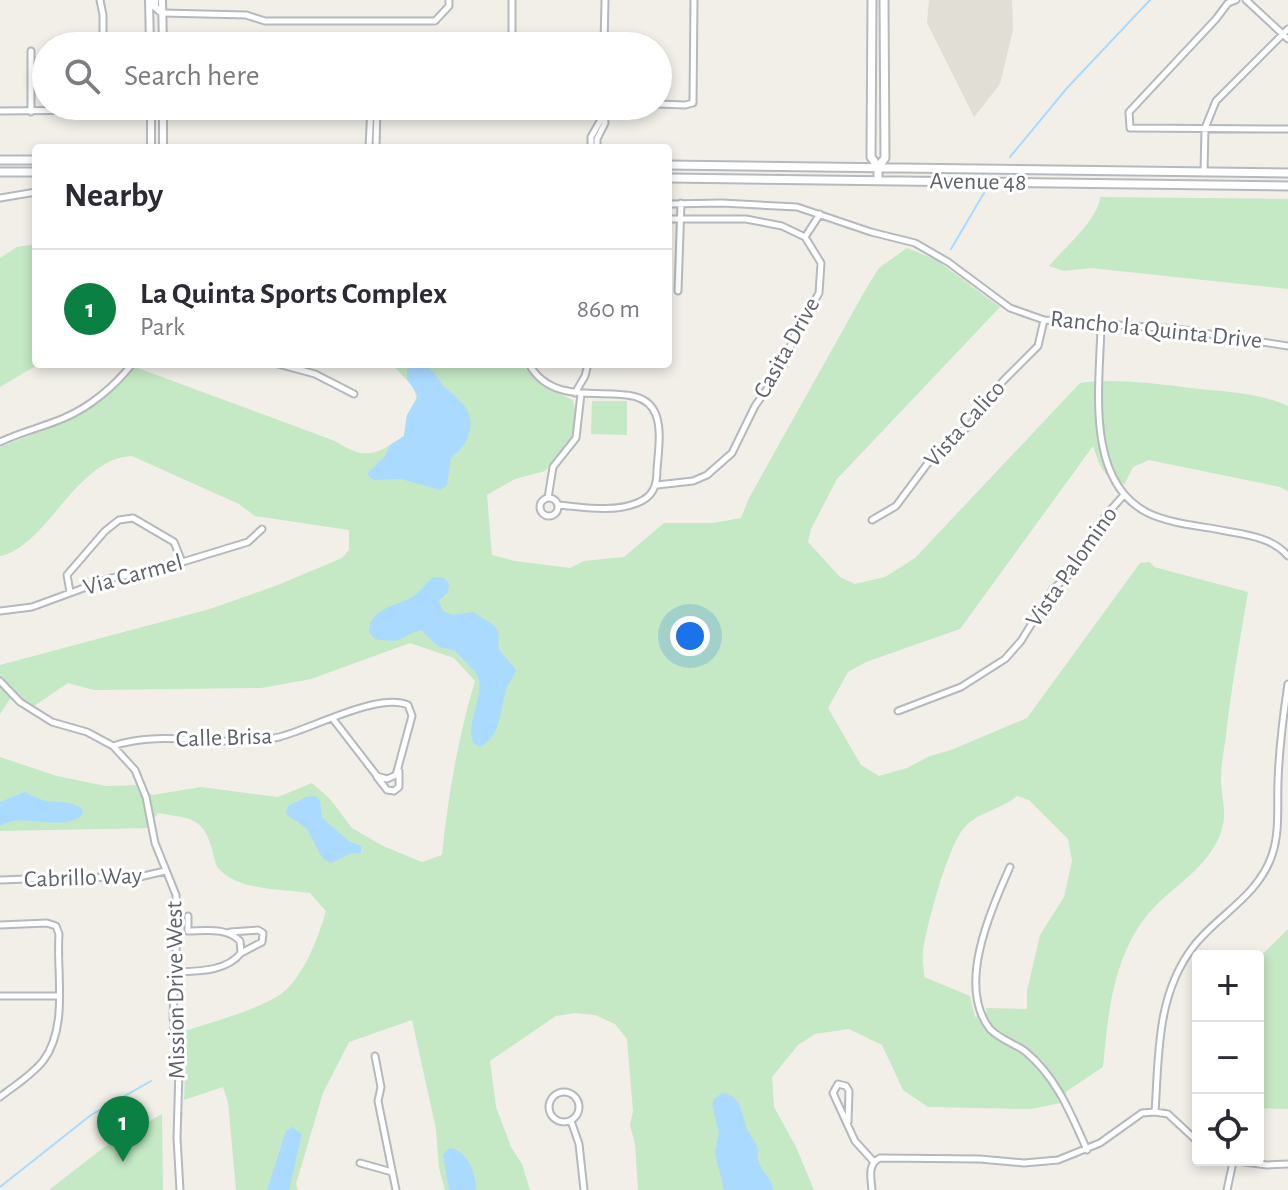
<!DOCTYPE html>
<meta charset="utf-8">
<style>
:root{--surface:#fff;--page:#f7f7f7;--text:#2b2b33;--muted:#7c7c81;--line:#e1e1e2;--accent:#0b8043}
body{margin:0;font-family:"Alegreya Sans",sans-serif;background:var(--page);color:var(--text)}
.controls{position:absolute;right:24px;bottom:24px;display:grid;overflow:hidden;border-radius:8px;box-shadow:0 4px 12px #0003}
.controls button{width:72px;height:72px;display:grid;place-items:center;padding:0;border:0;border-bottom:2px solid var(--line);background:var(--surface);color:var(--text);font:40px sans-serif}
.you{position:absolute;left:690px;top:636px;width:28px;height:28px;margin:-20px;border:6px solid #fff;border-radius:50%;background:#1a73e8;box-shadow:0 0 0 12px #1a73e833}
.badge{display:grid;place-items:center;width:52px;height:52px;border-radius:50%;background:var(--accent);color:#fff;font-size:26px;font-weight:700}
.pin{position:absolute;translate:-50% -66px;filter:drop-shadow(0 2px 4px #0008)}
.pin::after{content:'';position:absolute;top:42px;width:28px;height:24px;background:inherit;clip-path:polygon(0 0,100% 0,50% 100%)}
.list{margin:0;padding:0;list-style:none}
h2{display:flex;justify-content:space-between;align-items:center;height:104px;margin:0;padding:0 32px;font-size:34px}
h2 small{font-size:26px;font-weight:400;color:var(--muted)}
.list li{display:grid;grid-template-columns:52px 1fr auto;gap:24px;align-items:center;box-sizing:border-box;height:120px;padding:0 32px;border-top:2px solid var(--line)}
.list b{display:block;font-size:30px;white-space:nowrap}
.list p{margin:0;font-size:26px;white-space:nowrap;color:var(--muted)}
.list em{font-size:26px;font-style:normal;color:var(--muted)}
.icon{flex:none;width:44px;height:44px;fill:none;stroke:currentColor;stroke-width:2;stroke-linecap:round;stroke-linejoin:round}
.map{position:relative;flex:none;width:1288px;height:1190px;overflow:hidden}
.search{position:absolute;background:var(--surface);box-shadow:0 4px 12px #0003;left:32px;top:32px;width:640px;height:88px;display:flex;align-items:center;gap:20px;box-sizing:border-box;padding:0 28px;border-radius:44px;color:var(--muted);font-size:30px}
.panel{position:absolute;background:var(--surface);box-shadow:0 4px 12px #0003;left:32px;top:144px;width:640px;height:224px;border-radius:8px}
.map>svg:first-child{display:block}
.education{fill:#e1ded6}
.green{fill:#c5e8c5;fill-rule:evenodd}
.water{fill:#aadaff}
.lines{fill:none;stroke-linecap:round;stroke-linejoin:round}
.stream{stroke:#aadaff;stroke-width:2}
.minor-casing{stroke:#b5b8bc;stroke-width:9}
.tertiary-casing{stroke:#b5b8bc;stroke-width:10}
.secondary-casing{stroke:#b6babf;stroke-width:11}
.minor{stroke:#fff;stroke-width:5}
.tertiary{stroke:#fff;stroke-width:6}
.secondary{stroke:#fff;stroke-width:7}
.labels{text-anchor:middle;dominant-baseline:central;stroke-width:6;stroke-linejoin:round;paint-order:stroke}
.street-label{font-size:24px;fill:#5f6368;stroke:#fff}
</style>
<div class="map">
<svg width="1288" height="1190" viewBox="0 0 1288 1190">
<rect width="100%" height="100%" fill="#f1efe8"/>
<path class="education" d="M929 0H1012L1013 30 1000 84 974 117 927 23Z"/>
<path class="green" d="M1100 197 1288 199V289L1091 268 1064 271 1049 266C1063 249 1099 219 1100 197Z
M36 244V364H39L0 387V258L17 247Z
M907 248 935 259 1000 307 837 479 811 529 808 542 840 577 855 584 885 577 915 558 1080 383C1118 378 1154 384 1191 388 1225 392 1257 392 1288 406V491L1280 487 1149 460 1133 467 1124 485C1101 474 1101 469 1093 446L960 629 866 662 848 672 828 708 861 765 879 776 907 768 930 756 951 750 1027 718 1140 563 1150 562 1154 567 1248 592C1240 640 1231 688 1226 736 1224 750 1221 764 1221 778 1221 798 1228 813 1221 832 1208 869 1173 885 1149 913 1113 956 1108 1013 1103 1067L1067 1091 1060 1103 1031 1109 928 1107 903 1090 882 1045 849 1029 815 1034 798 1045 772 1077 774 1107 796 1147 814 1190H638L635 1144 630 1125 633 1111 627 1039 615 1024 595 1015 575 1013 556 1016 490 1061 496 1107 511 1147 522 1164 530 1190H445L439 1168 436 1129 412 1020 349 1042 323 1093 296 1184 298 1190H236L228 1102 223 1087 184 1100 185 1075 179 1033C211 1022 249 1013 278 996 302 982 319 936 326 911L310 893C283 889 240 891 220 870 215 866 215 859 213 853 204 816 191 819 158 813L147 828 0 831V757L57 776 106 786 137 785 152 795 201 787 278 797 312 783 330 799 352 828 383 846 422 862 442 855C448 796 458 738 475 681L454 658 410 643 311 679 261 688 94 690 68 683 34 706 10 699 0 714V665L210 609 278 585 342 558 349 550V530L255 516 239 504 132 456C76 458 47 547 0 556V447C53 426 99 414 135 367L335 441C364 460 376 456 404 436L407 415 417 400 414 388 392 364H521L542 386 573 400 576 415 574 436 545 471 515 479 487 495 492 555 515 561 570 568 584 561 624 557 664 523H713L741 518 749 498 867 287 879 268ZM1017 796 1029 800 1068 839 1072 861 1064 897 1040 935 1027 991V1009L986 1008 987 1012 975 1017 970 996 924 977C924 969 922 960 923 952 926 927 948 846 964 828 978 812 1002 809 1017 796Z
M592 401H627V435L591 434Z
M1288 929V1109L1258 1108V959Z
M162 1114 163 1190H49L103 1148Z"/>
<path class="water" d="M418 364C432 366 434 374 442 384 449 392 459 398 465 407 478 426 467 446 451 458L447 485 440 490 401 479 373 480 367 474 385 456 390 445 404 436 407 415 418 396 407 379V369Z
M434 577H443L449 584 448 592 439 601 443 611 452 615 473 612 492 624 498 630 499 650 516 670C514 677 509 681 507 687 500 707 502 736 480 747L473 743C465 720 488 691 476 673 472 668 460 656 454 650L439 647 421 630C395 638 406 644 375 639L369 632C369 607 400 606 415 595 422 590 427 582 434 577Z
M25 792C31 795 37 799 43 800 58 804 68 799 82 809L83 814C66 831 32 817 12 821 8 822 4 824 0 826V802Z
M316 796 320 801 322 818 349 841 361 846V853L350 854 331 863 323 859 307 829 286 814 288 806 306 797Z
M722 1093C744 1096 741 1118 749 1133 752 1140 758 1143 758 1150 759 1159 756 1153 759 1162 762 1174 772 1177 773 1190H724L715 1153 719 1133 712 1105 714 1099Z
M292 1127 302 1134 289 1190H267L286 1131Z
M450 1148C468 1151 476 1173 476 1190H449L443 1154Z"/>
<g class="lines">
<path class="stream" d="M1010 157 1067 88 1150 0
M951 249 984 193
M0 1187 91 1115 151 1081"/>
<g class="minor-casing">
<path id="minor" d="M100 0 103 15V46
M512 0V46
M1236 0 1228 3 1216 19 1129 112 1130 128 1288 129
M1246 0 1288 39
M162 13 246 15 265 21H435L449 6V0
M604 46 605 0
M658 104 685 105 693 103 694 0
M513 106V114L618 115 646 106
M0 111 103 110V106
M31 112V51
M369 148 371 106
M376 148 377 106
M591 148V137L603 116
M597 148V139L605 123 604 106
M1204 172 1205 128 1216 101 1288 29
M0 198 36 192
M668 204 722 203 797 207 871 232 915 243 948 262 1010 308 1044 320 1177 329 1288 346
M805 237 820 214
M678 291 681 203
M1101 325C1100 383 1084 481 1148 513 1171 524 1201 526 1226 531 1248 535 1273 538 1288 556
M278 364 315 374 354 394
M529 364C559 419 640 371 656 415 662 431 658 453 657 470 657 486 653 497 637 503 613 513 583 507 558 505
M575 393 585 376 588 364
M0 442C21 432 43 427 64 418 90 407 115 386 132 364
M657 485 693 481 707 475 732 453 755 406 783 366 795 334 819 293 821 263 805 237 782 226 746 219H668
M548 498 553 467 576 438 581 394
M540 507a9 9 0 1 1 18 0a9 9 0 1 1-18 0Z
M872 520 896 506 928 463 945 445 969 426 1003 381 1038 346 1044 320
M70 592 67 575 105 531 119 520 133 518 174 542 182 562
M0 611 32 607 111 578 153 571 248 542 262 529
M0 681 20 702 52 722 87 732 113 746 135 770 146 797 155 843 176 895 177 931 173 1017 179 1070 177 1138 180 1190
M898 711 961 687 1005 659 1021 641 1053 589 1079 566 1106 515 1124 495
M113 746C166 728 225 750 279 737 311 729 378 692 408 705L412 716 396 775 387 779 377 776 333 719
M377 777 387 790 394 791 399 787V771
M1010 867C991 910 956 986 990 1029 999 1039 1016 1044 1026 1052 1057 1078 1071 1114 1087 1150
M0 880 79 877 135 878 165 871
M0 925 47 923 56 926 59 934C56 973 69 1027 43 1061 32 1075 14 1086 0 1097
M230 932 258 930 263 933 262 942 241 953
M175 972C197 971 226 972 241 953L240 941C227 927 205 931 188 931V916
M0 996H58
M375 1056 381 1087 378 1101 396 1190
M549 1107a15 15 0 1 1 30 0a15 15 0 1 1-30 0Z
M1155 1112C1159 1055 1156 996 1193 947 1216 916 1258 897 1272 855 1280 832 1277 806 1278 782 1279 749 1283 717 1288 684
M571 1121 579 1144 584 1190
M848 1122 849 1091 846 1086 838 1084 833 1093 855 1141 874 1162
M1229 1160 1267 1165 1288 1164
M360 1163 392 1172
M872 1190C871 1178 867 1164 880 1158L980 1159 1024 1163 1058 1160 1100 1143 1142 1113 1155 1112 1168 1114 1198 1142
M1227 1190 1233 1162"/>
</g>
<g class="tertiary-casing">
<path id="tertiary" d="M149 0 150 46
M155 0V7L162 13
M162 0 163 46
M151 106V148
M163 106V148"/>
</g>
<g class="secondary-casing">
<path id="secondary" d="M872 0 871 157 878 167V180
M0 160H36
M668 165 1288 173
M878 167 885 158 884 0
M0 172H36
M668 178 1288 186"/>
</g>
<use href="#minor" class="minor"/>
<use href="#tertiary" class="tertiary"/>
<use href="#secondary" class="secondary"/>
</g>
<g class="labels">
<g class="street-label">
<text transform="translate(978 182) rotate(1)">Avenue 48</text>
<text transform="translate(1156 330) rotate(6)">Rancho la Quinta Drive</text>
<text transform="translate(787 348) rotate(-61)">Casita Drive</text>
<text transform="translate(965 424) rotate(-48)">Vista Calico</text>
<text transform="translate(1072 567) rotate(-55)">Vista Palomino</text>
<text transform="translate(133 575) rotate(-15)">Via Carmel</text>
<text transform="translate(224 738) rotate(-2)">Calle Brisa</text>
<text transform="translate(83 878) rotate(-2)">Cabrillo Way</text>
<text transform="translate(176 990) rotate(-91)">Mission Drive West</text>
</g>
</g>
</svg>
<div class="controls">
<button>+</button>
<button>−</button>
<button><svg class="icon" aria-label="locate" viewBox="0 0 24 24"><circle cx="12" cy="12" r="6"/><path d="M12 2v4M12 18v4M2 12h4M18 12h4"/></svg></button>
</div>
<div class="you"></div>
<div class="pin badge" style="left:123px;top:1162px">1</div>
<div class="search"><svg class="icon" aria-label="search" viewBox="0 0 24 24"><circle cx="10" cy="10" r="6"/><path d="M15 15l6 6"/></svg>Search here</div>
<section class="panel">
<h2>Nearby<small></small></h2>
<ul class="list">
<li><span class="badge">1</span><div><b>La Quinta Sports Complex</b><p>Park</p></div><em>860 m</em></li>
</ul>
</section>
</div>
